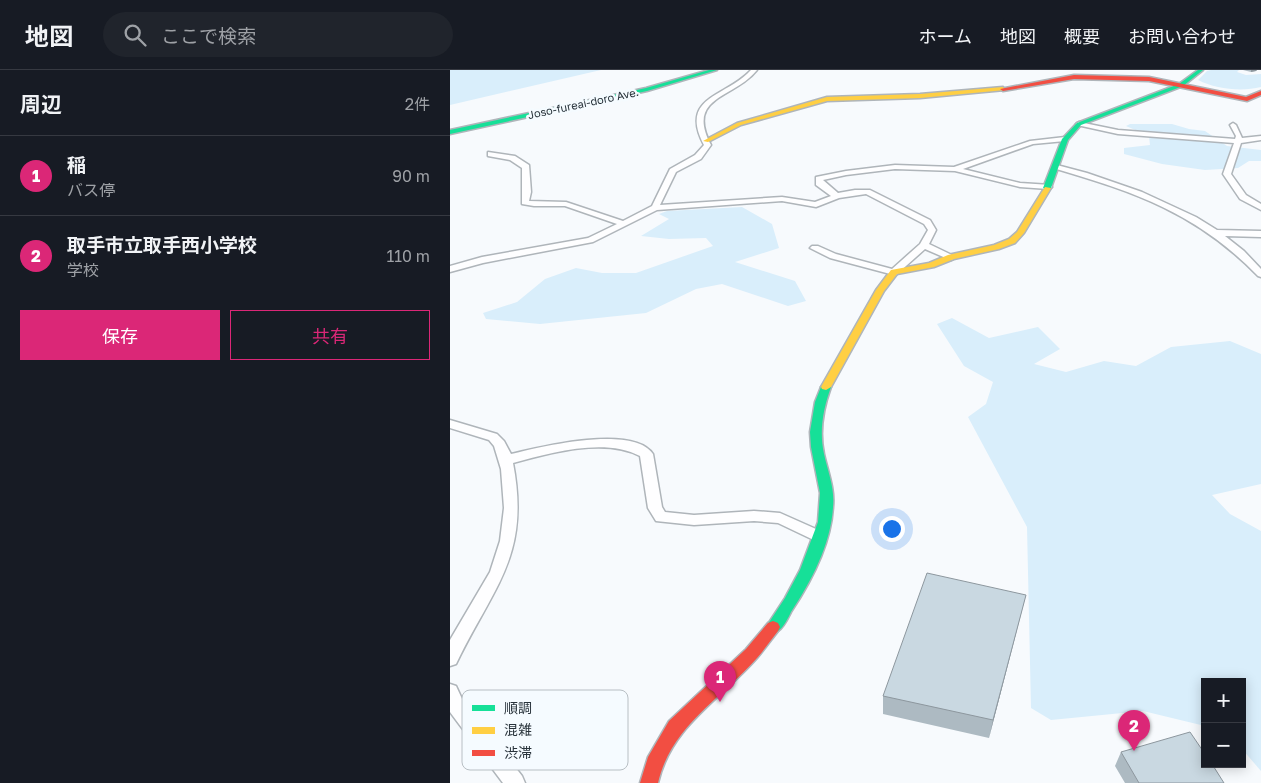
<!DOCTYPE html>
<html lang="ja">
<meta charset="utf-8">
<style>
:root{--surface:#171b24;--page:#20242c;--text:#f1f3f6;--muted:#9ea1a6;--line:#363941;--accent:#db2777}
body{margin:0;font-family:"Golos Text","Noto Sans JP",sans-serif;background:var(--page);color:var(--text)}
.controls{position:absolute;right:15px;bottom:15px;display:grid;overflow:hidden;border-radius:0px;box-shadow:0 2px 12px #0003}
.controls button{width:45px;height:45px;display:grid;place-items:center;padding:0;border:0;border-bottom:1px solid var(--line);background:var(--surface);color:var(--text);font:25px sans-serif}
.you{position:absolute;left:441px;top:458px;width:18px;height:18px;margin:-12px;border:4px solid #fff;border-radius:50%;background:#1a73e8;box-shadow:0 0 0 8px #1a73e833}
.badge{display:grid;place-items:center;width:32px;height:32px;border-radius:50%;background:var(--accent);color:#fff;font-size:16px;font-weight:700}
.pin{position:absolute;translate:-50% -41px;filter:drop-shadow(0 1px 2px #0008)}
.pin::after{content:'';position:absolute;top:26px;width:18px;height:15px;background:inherit;clip-path:polygon(0 0,100% 0,50% 100%)}
.list{margin:0;padding:0;list-style:none}
h2{display:flex;justify-content:space-between;align-items:center;height:65px;margin:0;padding:0 20px;font-size:21px}
h2 small{font-size:16px;font-weight:400;color:var(--muted)}
.list li{display:grid;grid-template-columns:32px 1fr auto;gap:15px;align-items:center;box-sizing:border-box;height:80px;padding:0 20px;border-top:1px solid var(--line)}
.list b{display:block;font-size:19px;white-space:nowrap}
.list p{margin:0;font-size:16px;white-space:nowrap;color:var(--muted)}
.list em{font-size:16px;font-style:normal;color:var(--muted)}
.actions{display:flex;gap:10px;padding:15px 20px}
.actions a{flex:1;padding:11px 0;border:1px solid var(--accent);border-radius:0px;text-align:center;font-size:18px;color:var(--accent)}
.actions .main{background:var(--accent);color:#fff}
.icon{flex:none;width:28px;height:28px;fill:none;stroke:currentColor;stroke-width:2;stroke-linecap:round;stroke-linejoin:round}
.map{position:relative;flex:none;width:811px;height:713px;overflow:hidden}
header{display:flex;align-items:center;gap:30px;box-sizing:border-box;height:70px;padding:0 25px;background:var(--surface);border-bottom:1px solid var(--line)}
header strong{font-size:24px}
nav{display:flex;gap:28px;margin-inline-start:auto;font-size:18px}
.search{width:350px;height:45px;background:var(--page);display:flex;align-items:center;gap:12px;box-sizing:border-box;padding:0 18px;border-radius:28px;color:var(--muted);font-size:19px}
main{display:flex}
aside{flex:1;background:var(--surface)}
.map>svg:first-child{display:block}
.green{fill:#d9eefb}
.lines{fill:none;stroke-linecap:round;stroke-linejoin:round}
.street-casing{stroke:#afb5ba;stroke-width:3}
.fast-casing{stroke:#afb5ba;stroke-width:3}
.slow-casing{stroke:#afb5ba;stroke-width:3}
.jam-casing{stroke:#afb5ba;stroke-width:3}
.street{fill:#fefeff;fill-rule:evenodd}
.fast{fill:#16e098;fill-rule:evenodd}
.slow{fill:#ffcf43;fill-rule:evenodd}
.jam{fill:#f24e42;fill-rule:evenodd}
.wall{fill:#adbac2}
.shaded-wall{fill:#8d979e}
.building{fill:#c9d8e1;stroke:#8d979e}
.labels{text-anchor:middle;dominant-baseline:central;stroke-width:5;stroke-linejoin:round;paint-order:stroke}
.far-street-label{font-size:11px;fill:#28333b;stroke:#f5fbff}
.key{fill:#f5fbff;stroke:#b8bfc4;stroke-width:1}
.key-label{font-size:14px;fill:#28333b}
</style>
<header>
<strong>地図</strong>
<div class="search"><svg class="icon" aria-label="search" viewBox="0 0 24 24"><circle cx="10" cy="10" r="6"/><path d="M15 15l6 6"/></svg>ここで検索</div>
<nav><a>ホーム</a><a>地図</a><a>概要</a><a>お問い合わせ</a></nav>
</header>
<main>
<aside>
<h2>周辺<small>2件</small></h2>
<ul class="list">
<li><span class="badge">1</span><div><b>稲</b><p>バス停</p></div><em>90 m</em></li>
<li><span class="badge">2</span><div><b>取手市立取手西小学校</b><p>学校</p></div><em>110 m</em></li>
</ul>
<div class="actions"><a class="main">保存</a><a>共有</a></div>
</aside>
<div class="map">
<svg width="811" height="713" viewBox="0 0 811 713">
<rect width="100%" height="100%" fill="#f7fafd"/>
<path class="green" d="M0 0H151L0 35Z
M761 0H789L787 2 796 5 811 4V17C791 22 766 19 748 10L757 1Z
M680 54H722L739 59 755 61 777 76 811 80V91H799L788 98 755 100 712 94 674 84V78L700 75 699 66 676 56Z
M292 137 322 154 329 178 285 192 345 211 356 231 338 236 272 214 246 219 196 243 90 254 36 249 33 243 67 232 95 209 126 198 152 203H186L263 176 256 168 219 169 191 166 219 149 209 144 217 141Z
M502 248 539 268 588 257 610 279 584 294 616 302 654 291 686 296 721 277 780 271 811 284V414L762 425 780 444 811 461V701L792 679V612H755V656L693 641 601 650 581 638 577 457 518 347 536 334 543 312 514 296 487 254Z"/>
<g class="lines">
<g class="street-casing">
<path id="street" d="M301 0H307C284 29 235 26 261 75L251 89 226 102 210 135 332 127 365 132 381 126 366 115V107L396 101 445 95 504 97 580 71 615 67 618 69 615 71 583 74 513 99 570 113 601 115 602 117 598 119 570 117 505 101 445 99 396 105 373 110 388 123 405 120H420L480 150 486 160 479 174 506 187 501 190 498 189 475 179 447 204 444 205 380 188 360 178 362 176H368L386 184 442 199 470 174 478 160 474 154 416 124 389 128 366 137 332 131 207 140 143 172 33 193 0 202V196L32 187 138 168 167 154 115 136H84L72 134V98L60 90 38 86V82L65 86 79 95 81 122 79 131 116 132 173 151 202 136 220 99 245 85 254 75C228 26 277 27 301 0Z
M629 52 668 60 785 69 786 66 780 55 783 53 786 55 792 68 811 66V70L791 73 781 104 796 125 811 134V140L790 129 773 104 784 73 668 64 627 55 626 54Z
M603 94 637 103 692 122 746 147 767 160 811 161V167L775 166 794 181 811 199V207L808 206C747 143 685 122 603 98Z
M0 350 47 364 54 371 61 384C90 377 183 354 203 384L212 437 215 442 244 445 304 441 330 443 375 463 377 467 375 471 370 473 328 453 304 451 244 455 206 451 198 438 190 386C155 367 99 383 63 393 81 486 43 517 6 594L0 596V570L40 502 50 471 54 438 51 399 44 376 39 370 0 358Z
M0 614 6 616 12 629 72 706 75 713H53L0 642Z"/>
</g>
<g class="fast-casing">
<path id="fast" d="M259 0H267L197 21 0 64V60L196 18Z
M748 0H753L733 16 631 55 618 70 601 118 595 119 593 118 612 69 627 53 729 14Z
M376 314 381 317C373 339 369 361 374 384 378 402 385 419 383 437 381 474 361 512 341 542 338 548 334 557 328 561 325 564 321 563 318 561L316 557 335 528 350 500 368 452 370 423 361 377 360 362 365 332 371 317Z"/>
</g>
<g class="slow-casing">
<path id="slow" d="M553 17 555 20 470 28 377 31 291 55 258 72 253 71 287 53 377 27 470 24Z
M595 117 601 118 574 163 565 173 549 179 504 189 484 197 447 204 434 221 381 317 376 320 372 319 371 317 426 220 441 200 479 193 498 185 544 175 559 169 567 162Z"/>
</g>
<g class="jam-casing">
<path id="jam" d="M624 5 699 7 796 27 811 21V25L797 31 699 11 624 9 553 21 550 19Z
M323 551 328 553 330 557 328 561C321 570 314 580 307 588 270 630 221 656 208 713H190L198 687 219 651 296 579 318 553Z"/>
</g>
<use href="#street" class="street"/>
<use href="#fast" class="fast"/>
<use href="#slow" class="slow"/>
<use href="#jam" class="jam"/>
</g>
<path class="wall" d="M793 0H807L806 1 801 2Z
M576 525 539 668 433 644V626Z
M671 682 774 713H675L665 696Z"/>
<path class="shaded-wall" d="M801 0H807L806 1 801 2Z
M576 525 571 544 539 668 543 650Z"/>
<path class="building" d="M477 503 576 525 543 650 433 626Z
M740 662 755 684V694H762L774 713H689L671 682Z"/>
<g class="labels">
<g class="far-street-label">
<text transform="translate(133 33) rotate(-12)">Joso-fureai-doro Ave.</text>
</g>
</g>
<rect x="12" y="620" width="166" height="80" rx="8" class="key"/>
<rect x="22" y="635" width="23" height="6" fill="#16e098"/>
<rect x="22" y="657" width="23" height="7" fill="#ffcf43"/>
<rect x="22" y="680" width="23" height="6" fill="#f24e42"/>
<g class="key-label">
<text x="54" y="643">順調</text>
<text x="54" y="665">混雑</text>
<text x="54" y="688">渋滞</text>
</g>
</svg>
<div class="controls">
<button>+</button>
<button>−</button>
</div>
<div class="you"></div>
<div class="pin badge" style="left:270px;top:632px">1</div>
<div class="pin badge" style="left:684px;top:681px">2</div>
</div>
</main>
